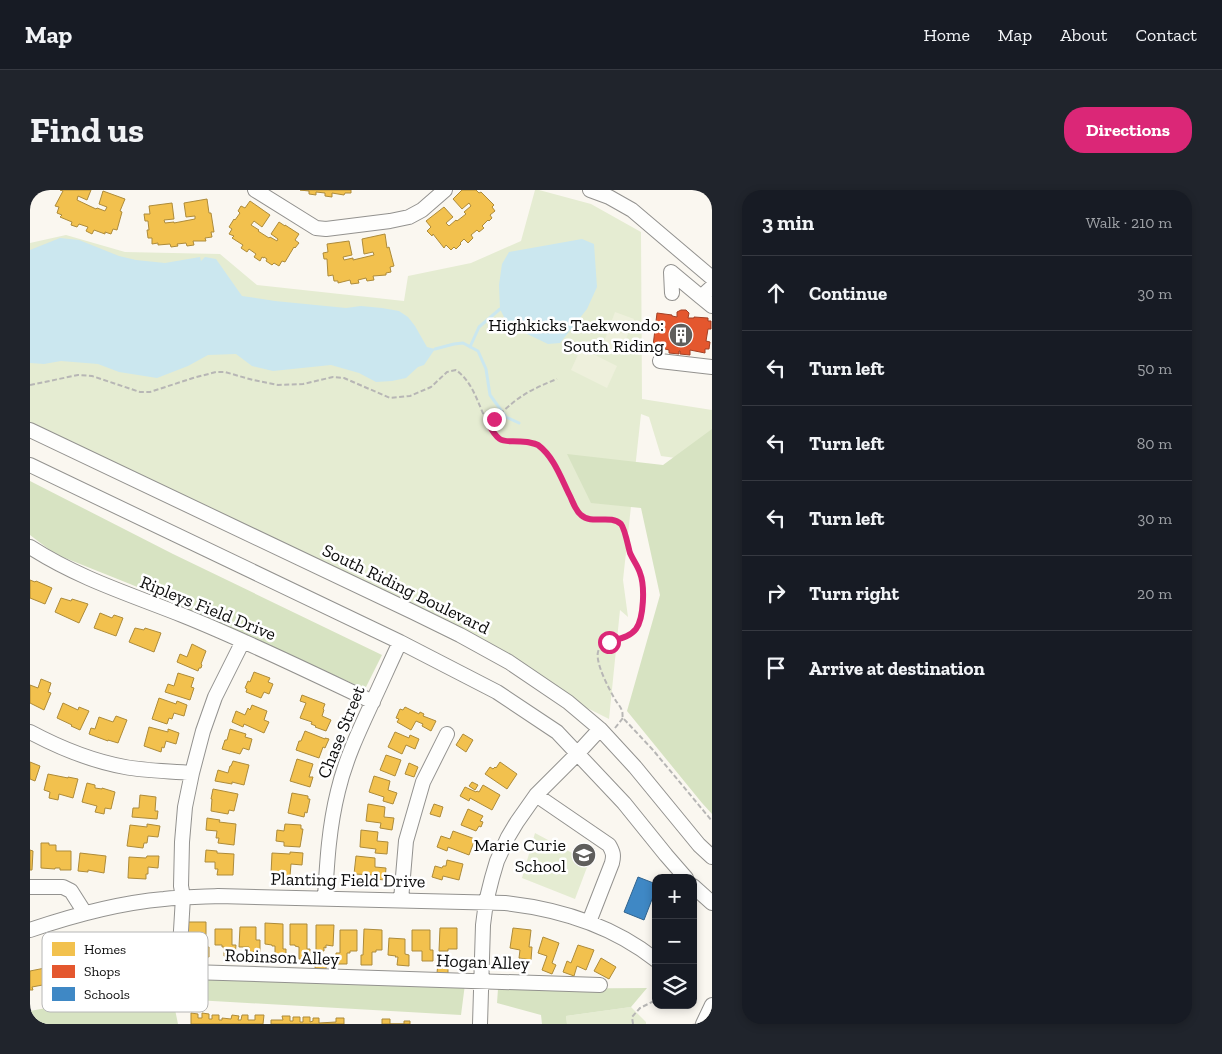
<!DOCTYPE html>
<meta charset="utf-8">
<style>
:root{--surface:#171b24;--page:#20242c;--text:#f1f3f6;--muted:#9ea1a6;--line:#363941;--accent:#db2777}
body{margin:0;font-family:"Zilla Slab",serif;background:var(--page);color:var(--text)}
.controls{position:absolute;right:15px;bottom:15px;display:grid;overflow:hidden;border-radius:10px;box-shadow:0 2px 8px #0003}
.controls button{width:45px;height:45px;display:grid;place-items:center;padding:0;border:0;border-bottom:1px solid var(--line);background:var(--surface);color:var(--text);font:25px sans-serif}
.stop{position:absolute;width:15px;height:15px;margin:-11px;border:4px solid #db2777;border-radius:50%;background:#fff}
.stop.end{background:#db2777;border-color:#fff;box-shadow:0 1px 5px #0008}
.list{margin:0;padding:0;list-style:none}
h2{display:flex;justify-content:space-between;align-items:center;height:65px;margin:0;padding:0 20px;font-size:21px}
h2 small{font-size:16px;font-weight:400;color:var(--muted)}
.list li{display:grid;grid-template-columns:32px 1fr auto;gap:15px;align-items:center;box-sizing:border-box;height:75px;padding:0 20px;border-top:1px solid var(--line)}
.list b{display:block;font-size:19px;white-space:nowrap}
.list em{font-size:16px;font-style:normal;color:var(--muted)}
.icon{flex:none;width:28px;height:28px;fill:none;stroke:currentColor;stroke-width:2;stroke-linecap:round;stroke-linejoin:round}
.map{position:relative;flex:none;width:682px;height:834px;overflow:hidden;border-radius:20px}
header{display:flex;align-items:center;gap:30px;box-sizing:border-box;height:70px;padding:0 25px;background:var(--surface);border-bottom:1px solid var(--line)}
header strong{font-size:24px}
nav{display:flex;gap:28px;margin-inline-start:auto;font-size:18px}
.intro{display:flex;align-items:center;justify-content:space-between;box-sizing:border-box;height:120px;padding:0 30px}
h1{margin:0;font-size:35px}
.button{padding:12px 22px;border-radius:20px;background:var(--accent);color:#fff;font-size:18px;font-weight:700}
main{display:flex;gap:30px;padding:0 30px}
aside{flex:1;background:var(--surface);border-radius:20px;box-shadow:0 2px 8px #0003}
.map>svg:first-child{display:block}
.green{fill:#e5ecd2}
.forest{fill:#d7e3c2}
.pitch{fill:#eef0dc}
.water{fill:#cbe7ef}
.homes{fill:#f2c14e;stroke:#ad8b3a}
.shops{fill:#e4572e;stroke:#a34024}
.schools{fill:#3f88c5;stroke:#30638e}
.lines{fill:none;stroke-linecap:round;stroke-linejoin:round}
.stream{stroke:#cbe7ef;stroke-width:3}
.minor-casing{stroke:#93928f;stroke-width:16}
.path{stroke:#b7b6b5;stroke-width:2;stroke-dasharray:5 2.5;stroke-linecap:butt}
.minor{stroke:#fefefd;stroke-width:14}
.route{stroke:#db2777;stroke-width:6}
.labels{text-anchor:middle;dominant-baseline:central;stroke-width:5;stroke-linejoin:round;paint-order:stroke}
.poi-label{font-size:18px;fill:#0c0c0c;stroke:#fff;text-anchor:end}
.street-label{font-size:18px;fill:#0c0c0c;stroke:#fff}
.key{fill:#fff;stroke:#b6b6b6;stroke-width:1}
.key-label{font-size:14px;fill:#0c0c0c}
</style>
<header>
<strong>Map</strong>
<nav><a>Home</a><a>Map</a><a>About</a><a>Contact</a></nav>
</header>
<div class="intro"><h1>Find us</h1><a class="button">Directions</a></div>
<main>
<div class="map">
<svg width="682" height="834" viewBox="0 0 682 834">
<rect width="100%" height="100%" fill="#faf7f0"/>
<path class="green" d="M505 0H509L561 14 611 42 612 209 682 220V273L631 266 619 227 611 224 593 390 598 427 590 420 579 529 0 237V53L36 45 95 62 190 64 227 95 374 111 378 86 441 73 491 51Z
M505 643 559 672 545 709 492 688Z
M601 817 616 832V834H537L536 826Z"/>
<path class="forest" d="M682 239V624L672 613 597 521 630 405 611 318 561 313 537 264 633 275Z
M0 291 143 364 352 465 335 499 105 396 25 364 0 345Z
M147 787 435 794 431 825 148 809Z
M140 795 148 834H0V821Z
M617 798 601 817 536 826 537 834H512L511 825 467 813 468 799Z"/>
<path class="pitch" d="M585 122 604 129 590 164 572 157Z
M551 158 587 176 577 198 541 180Z"/>
<path class="water" d="M30 48 49 50 89 66 106 70 135 73 170 67 171 71 175 67 186 69 212 106 245 111 316 118 331 116 352 118 369 121 378 127 385 136 397 157 405 159 394 175 388 177 376 188 362 191 346 192 329 183 301 175 243 181 222 176 206 164 178 165 158 176 127 188 89 182 68 174 31 171 14 174 0 173V60Z
M552 49 564 54 567 97 557 119 530 153 518 154 497 144 477 133 470 119 469 95 472 74 479 62Z"/>
<path class="homes" d="M30 0H61L57 10 48 6 47 10 66 19 67 18 75 21 77 17 69 14 73 1 95 9 90 21 92 22 87 40 83 39 81 44 75 42V44L64 40 62 44 56 41 58 37 49 34 47 37 41 35 42 32 30 27 32 25 27 23 29 17 25 16 33 1Z
M270 0H321V3H315L314 5 302 3V7L295 6V3L286 2V5L279 4V1Z
M432 0H446L449 3 451 2 464 15 462 17 465 21 460 25 462 28 459 31 458 30 452 36 454 38 449 42 447 40 441 45 443 48 438 53 434 49 430 53 431 54 426 59 424 57 421 60 416 55 414 58 403 44 402 46 397 41 401 37 396 31 414 17 423 27 416 33 419 36 426 30 427 31 436 24 434 22 441 16 439 13 432 19 423 9Z
M177 9 179 23H181L184 42H181L182 47 175 48 176 51H163L164 55 157 56 156 53 147 54 148 56 141 57 140 54 128 55V53L122 54V48H118L117 40H119L118 31H115L114 24H120L119 16 142 13 144 29 134 30 135 33 144 32V33L165 29V26L156 27 154 13Z
M220 11 240 25 232 37 224 31 221 35 229 40 228 41 239 48 240 47 247 51 248 49 241 44 249 32 255 36V35L269 44 265 50 269 53 265 58 264 57 255 72 252 71 249 76 244 73 242 75 236 71 237 69 234 67V68L232 67 230 71 224 67 226 64 219 59 217 62 211 58 213 55 202 48 204 46 199 44 202 39 199 37 204 29 205 30 210 23 208 21 211 16 215 18Z
M355 44 357 58 359 57 364 76 360 77 361 82 356 83V85L343 86 344 90 337 91 336 88 328 90 329 93 321 94 320 90 308 93V91H304L303 85 298 86 297 69H294L293 63 298 62 297 54 319 51 322 65 313 67 314 70 323 68V70L344 65 343 62 334 64 332 49Z
M0 390 5 392 6 391 22 398 15 414 0 408Z
M31 408 41 411 42 409 58 414 49 433 25 422Z
M70 423 82 428 84 425 93 428 86 446 64 438Z
M105 438 114 440 115 438 131 443 124 462 99 452Z
M162 454 176 461 171 474 172 475 171 478H169L168 481 147 472 150 464 157 467Z
M224 482 240 488 238 492 243 494 239 504 234 502 231 508 216 502 217 499 215 498 218 491 220 492Z
M148 483 164 488 161 497 164 498 160 510 135 502 138 494 144 496Z
M11 489 21 493 18 502 21 503 14 520 0 513V495L8 498Z
M272 505 295 514 293 519 294 520 292 526 301 530 296 541 285 537 286 536 281 534 282 532 270 528 276 513 270 511Z
M129 508 146 514 147 511 157 515 154 526 144 523 142 529 139 528 137 534 122 529Z
M33 513 48 520 49 517 59 521 50 540 41 536 42 535 27 528Z
M222 515 237 521 234 530 239 532 234 543 214 534 213 537 202 532 206 521 215 525 218 518 220 520Z
M375 517 389 524 390 522 394 524 393 526 406 531 401 541 392 536 393 534 386 531 381 540 367 532 369 529 366 528 370 519 373 520Z
M86 526 97 530 88 553 78 550V551L59 544 61 538 65 539 69 527 83 532Z
M119 537 138 542V539L149 543 146 554 136 551 134 558 132 557 131 562 114 556Z
M200 539 216 544 215 547 222 549 219 560 213 558 210 564 192 559 195 550H197Z
M275 541 295 549V548L299 549 295 558 293 557 289 568 266 560 269 551H271Z
M365 542 379 548 380 545 389 549 385 559 376 555 372 564 358 557Z
M433 544 443 550 436 562 426 555Z
M356 565 371 570 365 586 350 580Z
M267 569 283 574 279 587H283L280 597 260 591Z
M203 571 219 575 214 595 202 592V594L185 591 188 580 198 583 200 576H201Z
M0 572 10 576 5 591 0 589Z
M470 572 487 584 477 599 455 584 460 577 463 579 465 577 466 578Z
M379 573 388 577 384 587 375 584Z
M18 584 38 588V587L48 589 43 608 29 604 28 610 19 608 20 602 14 600Z
M344 586 360 591 358 600 367 603 363 614 353 611 354 607 339 602Z
M442 592 448 595 445 600 439 596Z
M57 593 65 595V598L72 599V598L85 602 81 619 75 618 74 624 65 622 67 616 52 612Z
M453 595 470 605 462 620 440 608 439 611 430 606 435 597 446 602 447 601 449 602Z
M183 599 208 604 204 621 199 620 198 624 181 621 182 609H181Z
M262 603 278 606V609H280L277 623 275 622 274 627 258 623Z
M110 605 126 607 125 621H128L127 629 102 627 103 618H109Z
M338 614 355 617 354 627 364 628 362 640 350 638 351 633 336 631Z
M404 614 413 617 410 627 400 624Z
M438 619 453 626 450 631 453 632 451 637 449 636 446 641 431 635Z
M177 628 190 630 189 632 206 634 204 655 188 653 189 648H186L187 641 176 640Z
M117 634 130 636 128 647 118 646 117 653H114L113 658 97 656 100 635 117 637Z
M255 634 271 635V639H273L270 657 254 656V652L246 651 247 640 254 641Z
M331 640 348 642 347 651 358 652 357 664 345 663 346 659 330 657Z
M423 641 445 649 439 665 418 657 417 661 407 657 411 646 420 649Z
M11 653H19V655H26V661H41V680H30V678H25V679L11 678Z
M0 660 3 661 2 680H0Z
M176 660 187 661V663L204 664 203 685H187L188 679H185V672H175Z
M260 662 273 663 272 675 261 674 260 686 241 684 242 663 260 664Z
M50 663 76 666 74 683 58 680V682L48 681Z
M117 666H129L128 678 118 677V684H116V689L98 688 99 667 116 668Z
M326 666 345 668V677L356 678 355 690 344 689V685L324 684Z
M417 670 433 674 429 690 413 686 412 690 402 687 405 676 412 678 413 676H416Z
M158 732H176V757H179V767H167V755H164V753H158Z
M235 733 253 734V759H256V770L245 769V756H242V755L235 754Z
M260 734H277V759H280V769H269V757L265 756V755H260Z
M286 735H304L303 756 296 755V758L294 757V761L286 760Z
M210 737H226V750H230V762H219V757H209Z
M410 738H427V759H418V761H409Z
M483 738 501 740 499 757H502L501 770 489 768 490 760 480 758Z
M185 739H202V755H206L205 766H194V757H192V755H185Z
M334 739 352 740V760H346V762H342V775H331V765H333Z
M310 740H327V761H320V763H317V774H306V763H310Z
M382 740H400V760H403V771H392V761H382Z
M513 747 529 753 522 773 526 775 522 784 512 780 517 766 508 763Z
M359 748 375 749V764L379 765V776L367 775 368 767H365L366 766 358 765Z
M548 755 564 760 556 780 547 776 544 786 533 782 537 771 541 773Z
M286 768H297L296 779 285 778Z
M571 768 586 777 579 789 564 781Z
M408 773 418 774V784L407 783Z
M15 778 18 794 2 797 3 800H0V781Z
M161 823 168 824V828H172V823L179 824V829H182V825H189V830H192V828L201 829 202 825 209 826 208 830H211L212 825H218V830H225V825H234L233 834H161Z
M252 826H260V831H263V827H270V832H273V827H280V832L283 831V828H289V833L306 832V828H314V834H241V830H253Z
M352 829H360V834H374V831H380V834H352Z"/>
<path class="shops" d="M651 120H656L659 123 658 128H664V127L678 128V131H681V139H678L676 151 680 152 679 159H675V163L660 160V165L650 164V161H649V164L639 163V160L623 156 627 123 642 125V126L647 127V122Z"/>
<path class="schools" d="M608 687 626 694V699L614 730 594 722Z"/>
<g class="lines">
<path class="stream" d="M440 157 449 137 470 119
M405 159 424 154 433 153 448 161 456 179 460 205 476 227 489 233"/>
<g class="minor-casing">
<path id="minor" d="M225 0 286 38 296 39 360 31 379 27 392 20 415 0
M560 0 579 7 602 20 682 88
M642 103 641 82 671 107 682 97
M671 107 682 116
M630 171 682 177
M0 240 383 422 430 445 479 472 538 512 570 539 605 577 669 655 682 667
M0 275 370 452 467 502 527 542 594 613 636 665 656 688
M0 357C48 388 99 404 152 425 217 451 280 482 343 512
M213 451 185 507 173 541 162 583 155 617 152 652 151 696 153 707 149 774 154 780 160 782 570 795
M0 542C30 558 62 571 95 577 116 581 140 581 162 583
M506 605 579 655C583 662 584 665 582 673L559 732
M663 696 682 713
M0 697H33L41 701 55 723
M295 708C297 672 299 637 308 601 315 571 328 543 341 515 351 494 360 473 370 452
M371 710 376 651 393 592 417 544
M0 740C44 725 88 713 134 709 152 707 170 707 188 706L475 713C529 719 582 735 626 770
M450 834 453 735 456 712 462 688 467 671 478 647 487 632 506 605 547 564 570 539
M673 834 682 815"/>
</g>
<path class="path" d="M0 195 48 185 62 186 110 202H120L163 188 186 182H195L223 190 248 195 273 194 303 187 314 188 360 208 380 206 401 197 417 182 426 180C444 193 448 215 458 234 461 238 463 243 467 247 478 257 494 247 506 254 527 265 534 299 545 318 558 339 573 323 588 333 595 337 595 347 597 353 599 359 601 365 604 371 606 375 609 380 611 384 615 398 613 416 610 429 603 453 572 446 568 462 565 473 580 501 586 511 588 514 591 517 592 521 593 523 592 526 593 528L623 560 682 631
M457 232C468 227 476 218 485 211 498 201 512 195 527 189
M585 538 593 528
M603 834 602 827 610 818 626 810"/>
<use href="#minor" class="minor"/>
</g>
<g class="lines">
<path class="route" d="M464 229 457 232C472 258 472 249 497 252 501 253 504 253 508 255 524 267 531 288 540 306 543 312 545 320 551 325 562 335 580 324 591 334 595 339 598 356 600 363 603 370 608 376 610 383 615 396 614 428 606 439 600 447 588 449 579 452"/>
</g>
<defs>
<g id="building-disc" transform="scale(1.25)"><circle r="9.5" fill="#5f5e5c" stroke="#fff"/><path d="M-4-6H4V6H1V3H-1V6H-4ZM-2.5-4.3h1.7v1.8h-1.7ZM.8-4.3h1.7v1.8H.8ZM-2.5-1h1.7V.8h-1.7ZM.8-1h1.7V.8H.8Z" fill="#fff"/></g>
<g id="school-disc" transform="scale(1.25)"><circle r="9.5" fill="#5f5e5c" stroke="#fff"/><path d="M0-5L7-2L0 1L-7-2ZM-4 1L0 2.5L4 1V4Q0 6-4 4Z" fill="#fff"/></g>
</defs>
<g fill-rule="evenodd">
<use href="#building-disc" x="651" y="145"/>
<use href="#school-disc" x="554" y="665"/>
</g>
<g class="labels">
<g class="poi-label">
<text x="634" y="135">Highkicks Taekwondo:<tspan x="634" dy="21">South Riding</tspan></text>
<text x="536" y="655">Marie Curie<tspan x="536" dy="21">School</tspan></text>
</g>
<g class="street-label">
<text transform="translate(376 399) rotate(26)">South Riding Boulevard</text>
<text transform="translate(178 418) rotate(22)">Ripleys Field Drive</text>
<text transform="translate(311 542) rotate(-68)">Chase Street</text>
<text transform="translate(318 690) rotate(1)">Planting Field Drive</text>
<text transform="translate(252 767) rotate(2)">Robinson Alley</text>
<text transform="translate(453 772) rotate(2)">Hogan Alley</text>
</g>
</g>
<rect x="12" y="742" width="166" height="80" rx="8" class="key"/>
<rect x="22" y="752" width="23" height="14" fill="#f2c14e"/>
<rect x="22" y="775" width="23" height="13" fill="#e4572e"/>
<rect x="22" y="797" width="23" height="14" fill="#3f88c5"/>
<g class="key-label">
<text x="54" y="764">Homes</text>
<text x="54" y="786">Shops</text>
<text x="54" y="809">Schools</text>
</g>
</svg>
<div class="controls">
<button>+</button>
<button>−</button>
<button><svg class="icon" aria-label="layers" viewBox="0 0 24 24"><path d="M12 4l9 5-9 5-9-5zM3 14l9 5 9-5"/></svg></button>
</div>
<div class="stop" style="left:579px;top:452px"></div>
<div class="stop end" style="left:464px;top:229px"></div>
</div>
<aside>
<h2>3 min<small>Walk · 210 m</small></h2>
<ul class="list">
<li><svg class="icon" aria-label="ahead" viewBox="0 0 24 24"><path d="M12 20V5M6 11l6-6 6 6"/></svg><div><b>Continue</b></div><em>30 m</em></li>
<li><svg class="icon" aria-label="left" viewBox="0 0 24 24"><path d="M17 20v-9H6M10 6l-5 5 5 5"/></svg><div><b>Turn left</b></div><em>50 m</em></li>
<li><svg class="icon" aria-label="left" viewBox="0 0 24 24"><path d="M17 20v-9H6M10 6l-5 5 5 5"/></svg><div><b>Turn left</b></div><em>80 m</em></li>
<li><svg class="icon" aria-label="left" viewBox="0 0 24 24"><path d="M17 20v-9H6M10 6l-5 5 5 5"/></svg><div><b>Turn left</b></div><em>30 m</em></li>
<li><svg class="icon" aria-label="right" viewBox="0 0 24 24"><path d="M7 20v-9h11M14 6l5 5-5 5"/></svg><div><b>Turn right</b></div><em>20 m</em></li>
<li><svg class="icon" aria-label="arrive" viewBox="0 0 24 24"><path d="M6 21V4h12l-3 4 3 4H6"/></svg><div><b>Arrive at destination</b></div></li>
</ul>
</aside>
</main>
